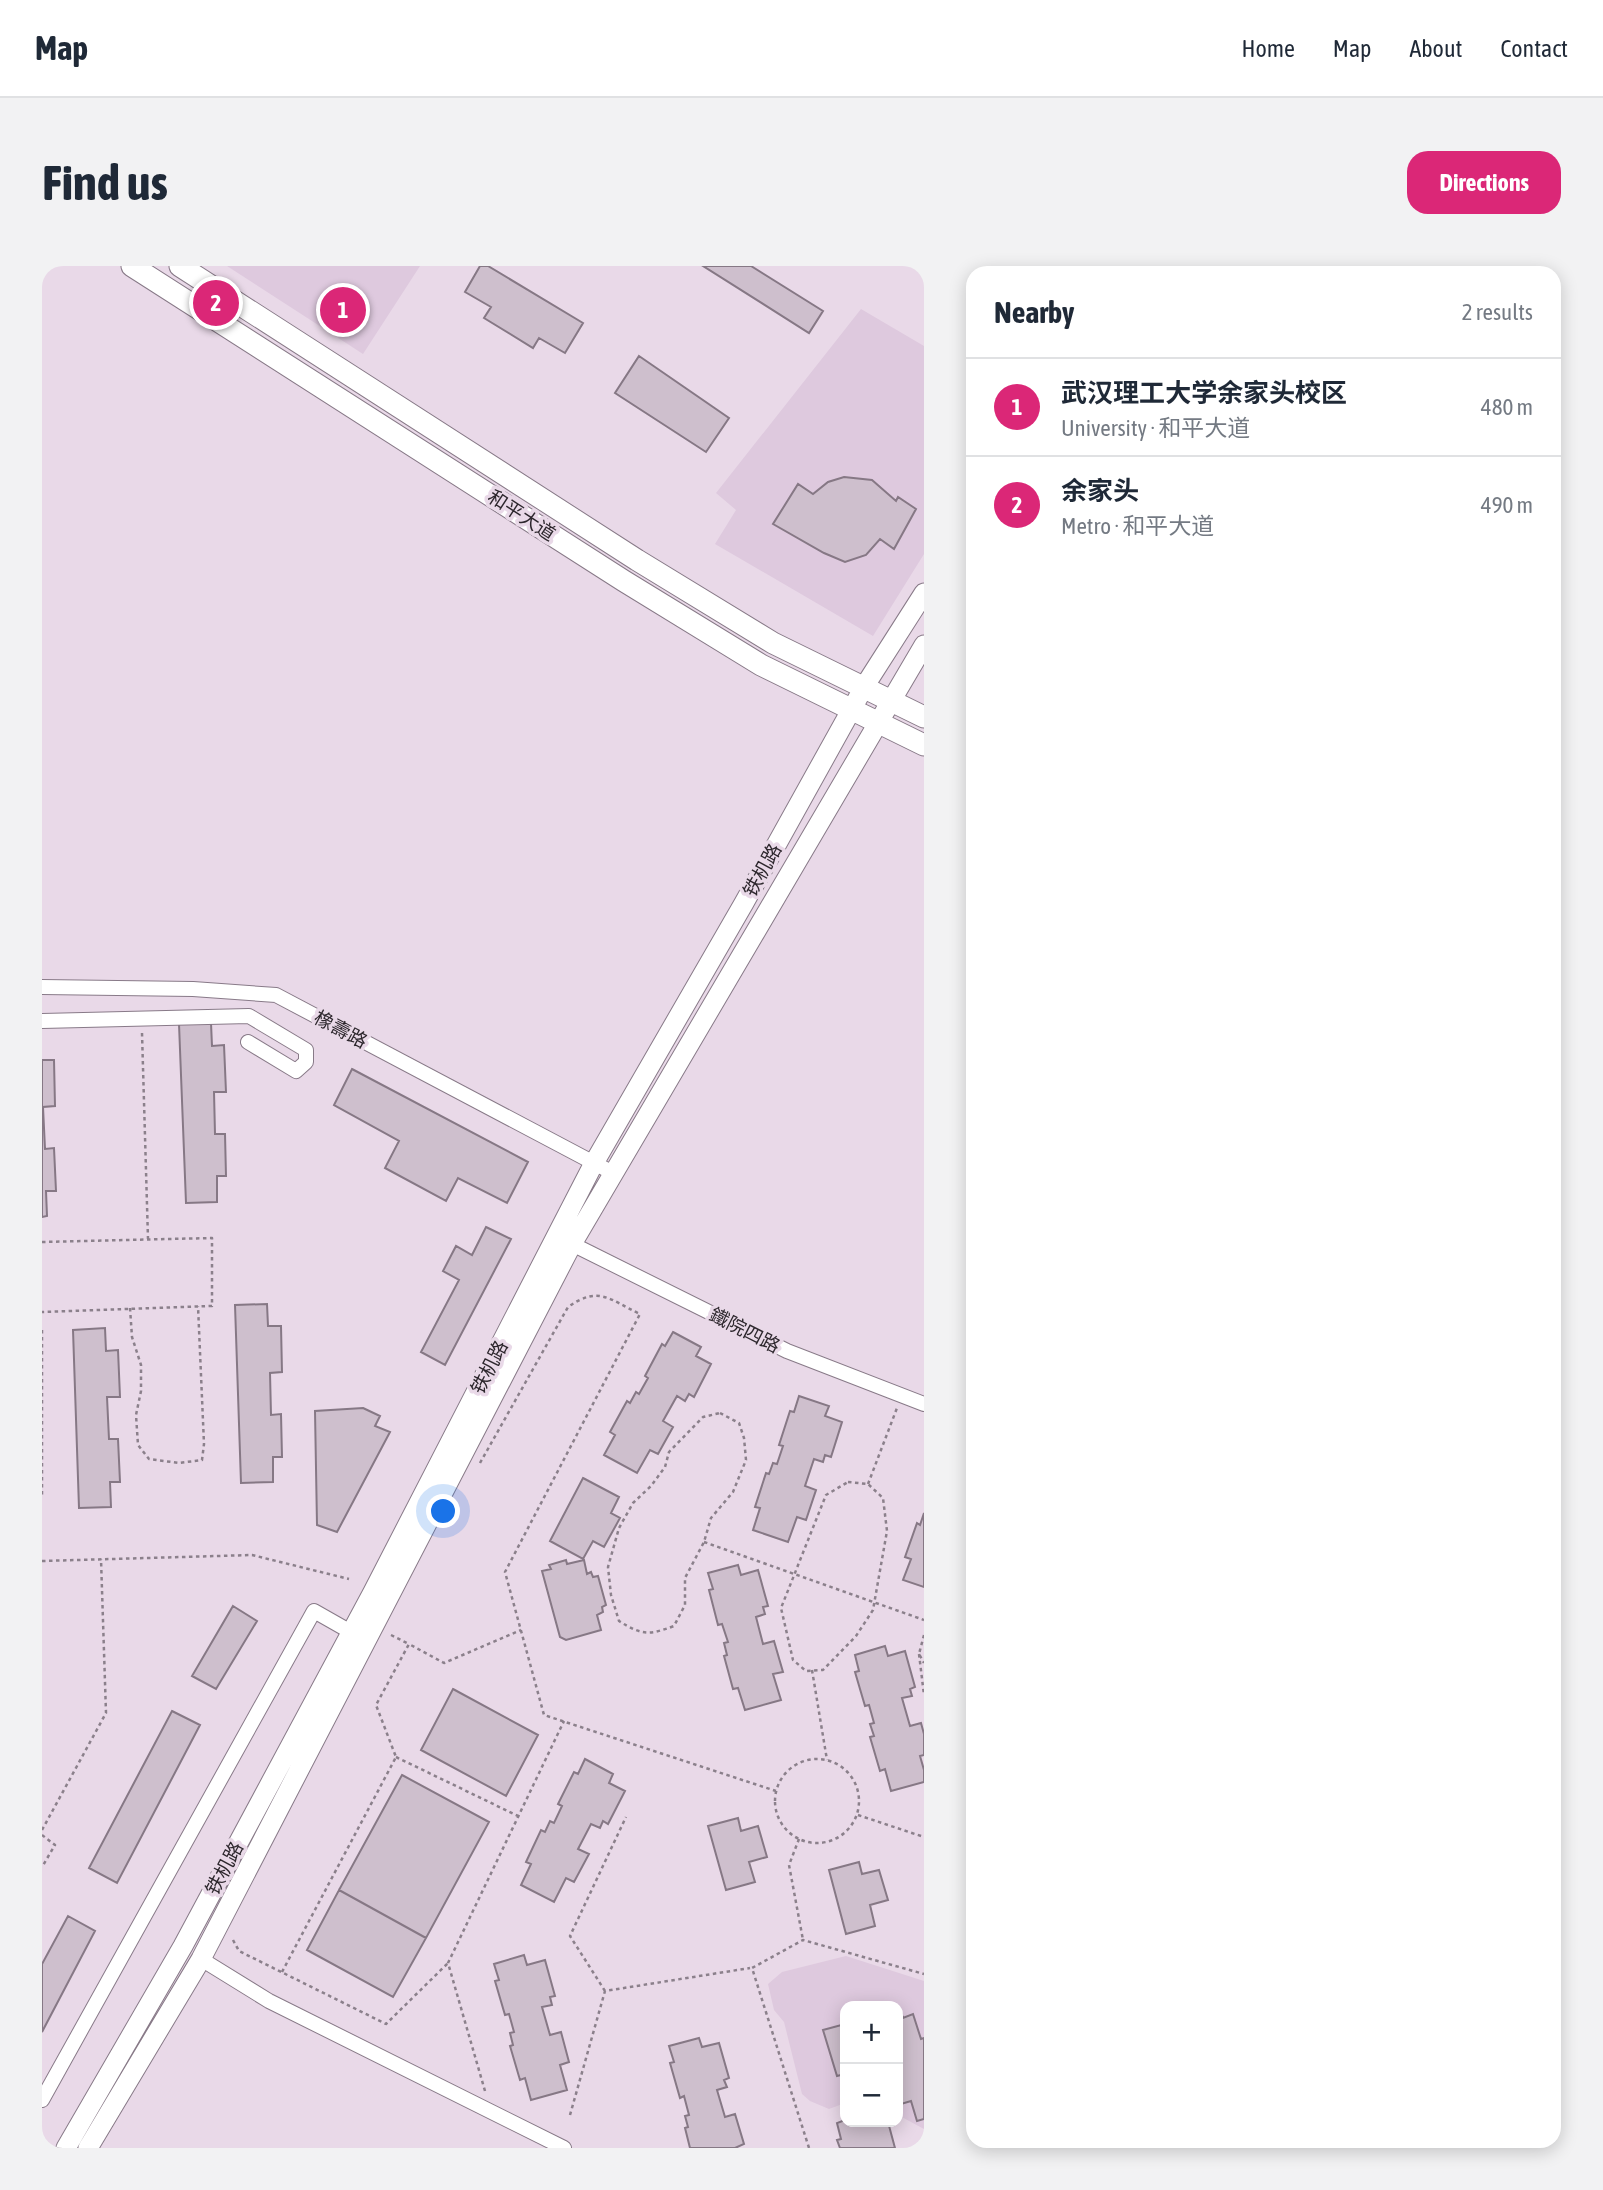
<!DOCTYPE html>
<meta charset="utf-8">
<style>
:root{--surface:#fff;--page:#f2f2f3;--text:#1f2937;--muted:#747a83;--line:#e0e1e3;--accent:#db2777}
body{margin:0;font-family:"Asap Condensed","Noto Sans SC",sans-serif;background:var(--page);color:var(--text)}
.controls{position:absolute;right:21px;bottom:21px;display:grid;overflow:hidden;border-radius:14px;box-shadow:0 4px 18px #0003}
.controls button{width:63px;height:63px;display:grid;place-items:center;padding:0;border:0;border-bottom:2px solid var(--line);background:var(--surface);color:var(--text);font:35px sans-serif}
.you{position:absolute;left:402px;top:1246px;width:24px;height:24px;margin:-18px;border:5px solid #fff;border-radius:50%;background:#1a73e8;box-shadow:0 0 0 10px #1a73e833}
.badge{display:grid;place-items:center;width:46px;height:46px;border-radius:50%;background:var(--accent);color:#fff;font-size:23px;font-weight:700}
.pin{position:absolute;translate:-50% -50%;border:4px solid #fff;box-shadow:0 2px 7px #0006}
.list{margin:0;padding:0;list-style:none}
h2{display:flex;justify-content:space-between;align-items:center;height:91px;margin:0;padding:0 28px;font-size:30px}
h2 small{font-size:23px;font-weight:400;color:var(--muted)}
.list li{display:grid;grid-template-columns:46px 1fr auto;gap:21px;align-items:center;box-sizing:border-box;height:98px;padding:0 28px;border-top:2px solid var(--line)}
.list b{display:block;font-size:26px;white-space:nowrap}
.list p{margin:0;font-size:23px;white-space:nowrap;color:var(--muted)}
.list em{font-size:23px;font-style:normal;color:var(--muted)}
.map{position:relative;flex:none;width:882px;height:1882px;overflow:hidden;border-radius:21px}
header{display:flex;align-items:center;gap:42px;box-sizing:border-box;height:98px;padding:0 35px;background:var(--surface);border-bottom:2px solid var(--line)}
header strong{font-size:33px}
nav{display:flex;gap:38px;margin-inline-start:auto;font-size:24px}
.intro{display:flex;align-items:center;justify-content:space-between;box-sizing:border-box;height:168px;padding:0 42px}
h1{margin:0;font-size:49px}
.button{padding:18px 32px;border-radius:21px;background:var(--accent);color:#fff;font-size:24px;font-weight:700}
main{display:flex;gap:42px;padding:0 42px}
aside{flex:1;background:var(--surface);border-radius:21px;box-shadow:0 4px 18px #0003}
.map>svg:first-child{display:block}
.built{fill:#dec9de}
.building{fill:#cebfcd;stroke:#867885;stroke-width:2}
.lines{fill:none;stroke-linecap:round;stroke-linejoin:round}
.street-casing{stroke:#887a88;stroke-width:16}
.secondary-casing{stroke:#887a88;stroke-width:21}
.primary-casing{stroke:#887a88;stroke-width:23}
.path{stroke:#8b808b;stroke-width:2.5;stroke-dasharray:3.5 3.5;stroke-linecap:butt}
.street{stroke:#fff;stroke-width:14}
.secondary{stroke:#fff;stroke-width:19}
.primary{stroke:#fff;stroke-width:21}
.labels{text-anchor:middle;dominant-baseline:central;stroke-width:7;stroke-linejoin:round;paint-order:stroke}
.street-label{font-size:19px;fill:#2d272d;stroke:#e9d9e8}
</style>
<header>
<strong>Map</strong>
<nav><a>Home</a><a>Map</a><a>About</a><a>Contact</a></nav>
</header>
<div class="intro"><h1>Find us</h1><a class="button">Directions</a></div>
<main>
<div class="map">
<svg width="882" height="1882" viewBox="0 0 882 1882">
<rect width="100%" height="100%" fill="#e9d9e8"/>
<path class="built" d="M185 0H378L321 88Z
M819 43 882 80V288L831 370 673 278 694 244 674 227Z
M804 1690 882 1715V1863L856 1849V1740H803V1837L787 1843 768 1835 760 1828 742 1756 732 1744 726 1718 740 1706Z"/>
<path class="building" d="M438 0H446L541 57 523 87 497 72 491 82 442 52 449 41 423 26Z
M661 0H709L781 45 767 67Z
M597 90 687 152 664 186 573 127Z
M802 211 830 214 854 235 856 231 874 243 852 283 838 273 824 289 803 296 782 287 731 258 756 218 771 228 786 216Z
M169 757 170 780 182 779 184 826H172L173 868H183L184 910H175V936L144 937 137 758Z
M0 794H12L13 840 1 841 3 883 12 882 14 925H4L5 950 0 951Z
M310 803 486 896 465 937 416 912 404 935 343 902 357 875 292 839Z
M444 961 469 973 403 1099 379 1086 417 1014 401 1005 414 980 430 989Z
M225 1038 226 1060H239L240 1106 228 1107 229 1149 239 1148 240 1191H231V1216L199 1217 193 1039Z
M63 1062 64 1085 76 1084 78 1131H65L67 1173H76L78 1216H68L69 1241 37 1242 31 1064Z
M631 1066 659 1081 654 1090 669 1098 652 1131 647 1128 643 1135 635 1130 621 1155 631 1161 616 1188 608 1184 595 1207 562 1189 573 1169 568 1166 585 1135 588 1137 594 1126 597 1128 606 1112 603 1110 620 1078 623 1080Z
M757 1130 787 1140 783 1150 800 1156 789 1191 783 1189 781 1196 772 1193 763 1220 774 1224 764 1254 755 1251 746 1276 711 1264 718 1242 713 1241 724 1207 727 1208 731 1197 735 1198 741 1180 737 1179 748 1145 752 1146Z
M321 1142 338 1150 333 1160 348 1166 295 1266 275 1259 273 1145Z
M541 1212 577 1231 569 1247 578 1252 562 1281 551 1275 541 1293 508 1275Z
M882 1247V1321L861 1314 869 1293 863 1291 875 1257 878 1259Z
M524 1294 525 1298 542 1294 545 1308 549 1306 551 1311 556 1310 564 1339 560 1341 561 1346 555 1349 559 1364 524 1374 518 1371 500 1305 509 1303 507 1299Z
M696 1299 699 1309 716 1304 726 1340 721 1341 723 1348 714 1351 721 1378 732 1375 741 1406 731 1408 739 1434 703 1444 696 1422 691 1423 682 1390 685 1389 682 1377 686 1376 680 1358 676 1359 667 1324 671 1323 666 1307Z
M191 1340 215 1355 174 1423 150 1410Z
M843 1380 846 1390 863 1385 873 1421 868 1423 870 1430 860 1432 868 1460 879 1457 882 1468V1489L878 1490 882 1504V1516L849 1525 843 1503 838 1505 828 1471 832 1470 828 1458 832 1457 827 1439 823 1440 813 1406 817 1405 813 1389Z
M411 1423 496 1469 464 1530 379 1484Z
M130 1445 158 1459 75 1617 47 1602Z
M543 1493 571 1508 567 1517 583 1525 566 1558 561 1555 558 1562 549 1558 536 1583 547 1588 532 1616 524 1612 512 1636 479 1619 489 1598 484 1596 499 1564 503 1566 508 1555 512 1557 520 1540 516 1538 532 1506 536 1508Z
M360 1509 447 1556 384 1672 297 1624Z
M696 1552 699 1565 716 1560 725 1591 707 1596 713 1616 684 1624 666 1560Z
M817 1596 820 1608 837 1604 846 1634 828 1639 833 1660 804 1668 787 1604Z
M297 1624 384 1672 351 1731 265 1684Z
M26 1650 53 1665 0 1766V1698Z
M482 1689 485 1699 503 1694 513 1730 508 1731 510 1739 500 1741 508 1769 519 1766 527 1796 518 1799 525 1824 489 1834 483 1812 478 1814 468 1780 471 1779 468 1767 472 1766 467 1748 463 1749 453 1715 457 1714 452 1698Z
M858 1743 861 1752 871 1748 879 1773 882 1772V1853L875 1855 869 1835 859 1838 856 1824V1744Z
M803 1758V1808L795 1810 781 1764Z
M657 1772 660 1781 677 1777 687 1812 682 1814 685 1821 675 1824 683 1851 693 1848 702 1878 693 1882H648L643 1862 646 1861 643 1850 647 1849 642 1830 638 1832 628 1797 632 1796 627 1780Z
M803 1854 827 1856 828 1858 846 1856 853 1882H798L795 1874 799 1873 795 1857Z"/>
<g class="lines">
<g class="street-casing">
<path id="street" d="M0 721 151 723 234 729 571 907
M0 755 207 750 264 784V796L254 805 206 776
M530 978 745 1085 882 1138
M159 1693 227 1735 522 1882
M0 1834 272 1345 316 1370"/>
</g>
<g class="secondary-casing">
<path id="secondary" d="M24 1882 141 1680 331 1326 552 897 702 637 822 421 882 327
M46 1882 159 1693 530 978 882 379"/>
</g>
<g class="primary-casing">
<path id="primary" d="M90 0 582 315 719 399 882 479
M138 0 595 294 731 377 882 451"/>
</g>
<path class="path" d="M100 767 106 973
M0 976 170 972V1040L0 1046
M88 1042 90 1071 99 1099V1125L94 1149 96 1179 107 1193 137 1197 160 1194 162 1178 156 1040
M0 1064V1230
M678 1147 697 1157 702 1172 704 1194 691 1226 669 1252 662 1276 643 1312V1339L632 1360C607 1369 601 1370 577 1355L569 1329 566 1301 577 1262 591 1237 609 1220 623 1201 627 1186 661 1151Z
M438 1197 526 1041C557 1019 568 1034 598 1048L463 1306 502 1449 734 1525
M806 1216 826 1218 841 1232 845 1265 831 1344 814 1370 781 1404 764 1405 751 1394 739 1342 784 1229Z
M826 1218 855 1142
M662 1276 882 1354
M0 1295 210 1289 307 1313
M349 1369 367 1378
M882 1369 877 1388 882 1397
M877 1388 882 1429
M770 1404 785 1494
M354 1491 476 1550
M733 1535a42 42 0 1 1 84 0a42 42 0 1 1-84 0Z
M816 1549 882 1571
M0 1564 64 1447 59 1293
M0 1569 13 1579 0 1601
M757 1573 747 1599 761 1674
M191 1674 197 1685 344 1758 406 1697
M240 1706 354 1491 334 1439 367 1378 402 1397 479 1364
M563 1725 528 1670 584 1551
M443 1825 406 1697 522 1455
M528 1849 563 1725 708 1702
M767 1882 710 1702 761 1674 882 1708"/>
<use href="#street" class="street"/>
<use href="#secondary" class="secondary"/>
<use href="#primary" class="primary"/>
</g>
<g class="labels">
<g class="street-label">
<text transform="translate(480 249) rotate(33)">和平大道</text>
<text transform="translate(720 604) rotate(-61)">铁机路</text>
<text transform="translate(299 763) rotate(28)">橡壽路</text>
<text transform="translate(703 1064) rotate(27)">鐵院四路</text>
<text transform="translate(447 1101) rotate(-63)">铁机路</text>
<text transform="translate(182 1602) rotate(-62)">铁机路</text>
</g>
</g>
</svg>
<div class="controls">
<button>+</button>
<button>−</button>
</div>
<div class="you"></div>
<div class="pin badge" style="left:301px;top:44px">1</div>
<div class="pin badge" style="left:174px;top:37px">2</div>
</div>
<aside>
<h2>Nearby<small>2 results</small></h2>
<ul class="list">
<li><span class="badge">1</span><div><b>武汉理工大学余家头校区</b><p>University · 和平大道</p></div><em>480 m</em></li>
<li><span class="badge">2</span><div><b>余家头</b><p>Metro · 和平大道</p></div><em>490 m</em></li>
</ul>
</aside>
</main>
